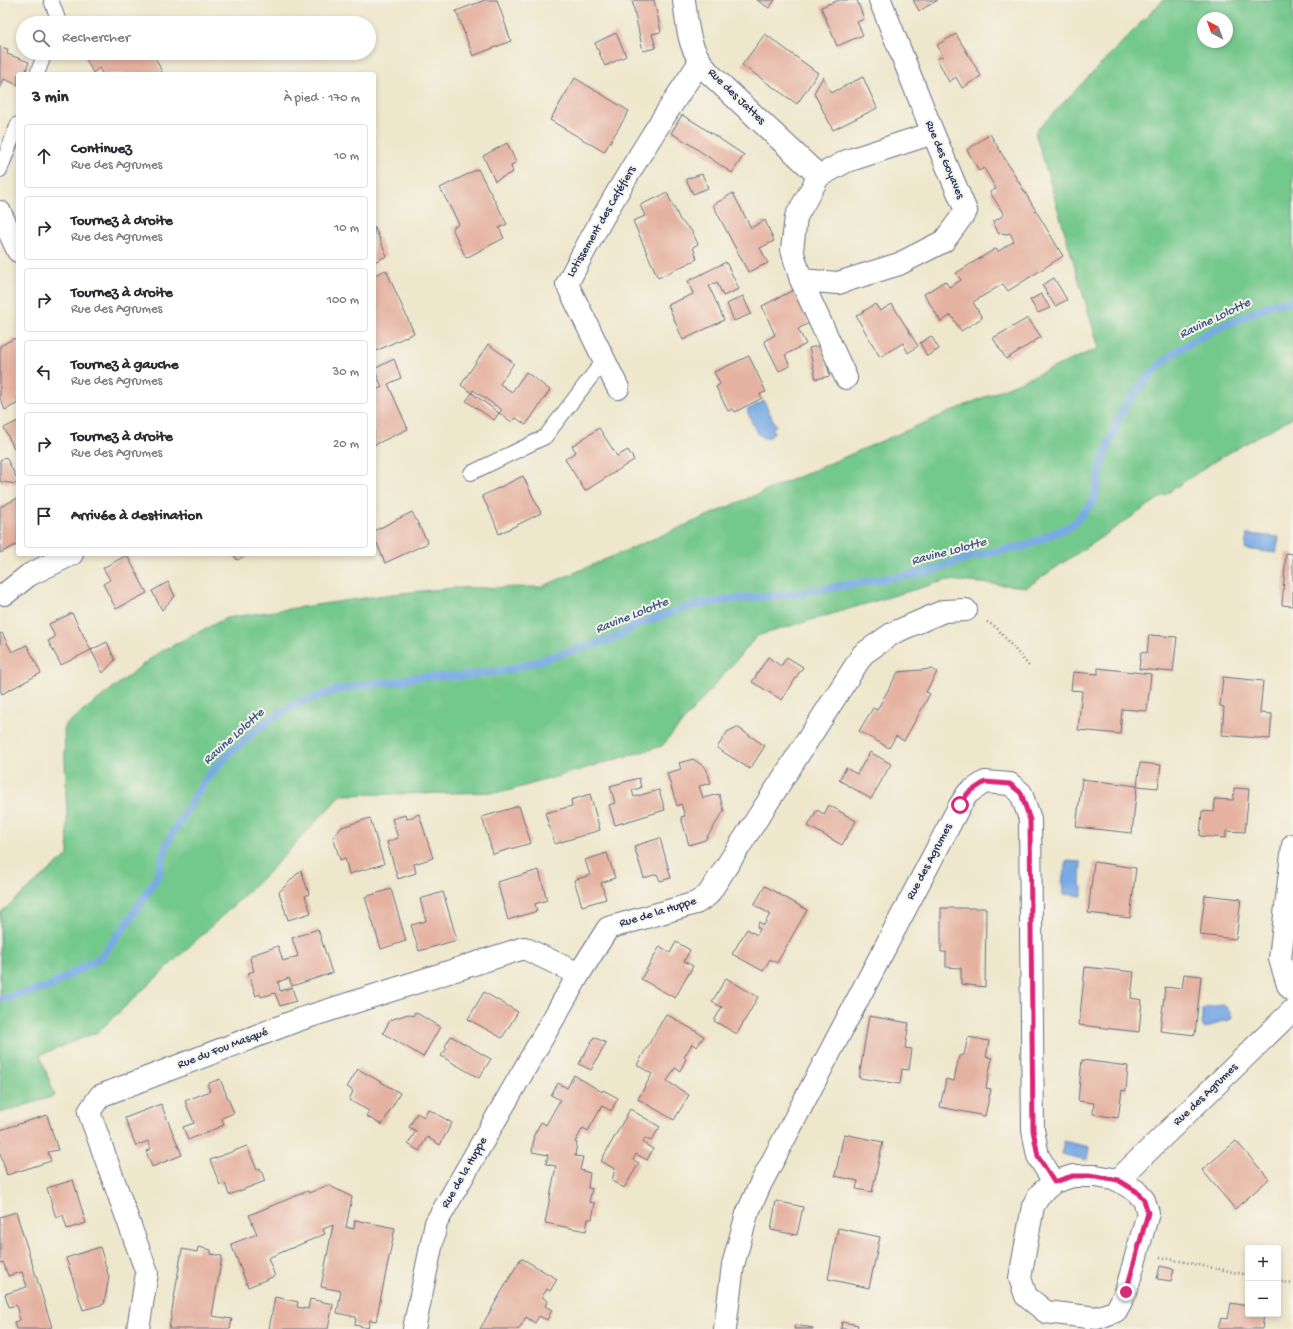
<!DOCTYPE html>
<html lang="fr">
<meta charset="utf-8">
<style>
:root{--surface:#fff;--page:#f7f7f7;--text:#2b2b33;--muted:#7c7c81;--line:#e1e1e2}
body{margin:0;font-family:"Gochi Hand",sans-serif;background:var(--page);color:var(--text)}
.controls{position:absolute;right:12px;bottom:12px;display:grid;overflow:hidden;border-radius:4px;box-shadow:0 2px 6px #0003}
.controls button{width:36px;height:36px;display:grid;place-items:center;padding:0;border:0;border-bottom:1px solid var(--line);background:var(--surface);color:var(--text);font:20px sans-serif}
.compass{position:absolute;left:1197px;top:12px;width:36px;height:36px;border-radius:50%;background:var(--surface);box-shadow:0 2px 6px #0003;rotate:319deg}
.stop{position:absolute;width:12px;height:12px;margin:-9px;border:3px solid #db2777;border-radius:50%;background:#fff}
.stop.end{background:#db2777;border-color:#fff;box-shadow:0 1px 4px #0008}
.list{margin:0;padding:0;list-style:none}
h2{display:flex;justify-content:space-between;align-items:center;height:52px;margin:0;padding:0 16px;font-size:17px}
h2 small{font-size:13px;font-weight:400;color:var(--muted)}
.list li{display:grid;grid-template-columns:26px 1fr auto;gap:12px;align-items:center;box-sizing:border-box;height:64px;margin:0 8px 8px;padding:0 8px;border:1px solid var(--line);border-radius:4px}
.list b{display:block;font-size:15px;white-space:nowrap}
.list p{margin:0;font-size:13px;white-space:nowrap;color:var(--muted)}
.list em{font-size:13px;font-style:normal;color:var(--muted)}
.icon{flex:none;width:22px;height:22px;fill:none;stroke:currentColor;stroke-width:2;stroke-linecap:round;stroke-linejoin:round}
.map{position:relative;flex:none;width:1293px;height:1329px;overflow:hidden}
.search{position:absolute;background:var(--surface);box-shadow:0 2px 6px #0003;left:16px;top:16px;width:360px;height:44px;display:flex;align-items:center;gap:10px;box-sizing:border-box;padding:0 14px;border-radius:22px;color:var(--muted);font-size:15px}
.panel{position:absolute;background:var(--surface);box-shadow:0 2px 6px #0003;left:16px;top:72px;width:360px;height:484px;border-radius:4px}
.map>svg:first-child{display:block}
.green{fill:#73c88c;stroke:#477c75;fill-rule:evenodd}
.water{fill:#79aae4;stroke:#4a6ca1}
.lines{fill:none;stroke-linecap:round;stroke-linejoin:round}
.stream{stroke:#79aae4;stroke-width:8}
.building{fill:#e5b2a1}
.service-casing{stroke:#656f84;stroke-width:16}
.minor-casing{stroke:#656f84;stroke-width:24}
.path{stroke:#656f84;stroke-width:2.5;stroke-dasharray:1 3;stroke-linecap:butt}
.service{stroke:#fff;stroke-width:14}
.minor{stroke:#fff;stroke-width:22}
.route{stroke:#db2777;stroke-width:5}
.labels{text-anchor:middle;dominant-baseline:central;stroke-width:4;stroke-linejoin:round;paint-order:stroke}
.street-label{font-size:12px;fill:#1b2f5e;stroke:#f7f3e8}
.water-label{font-size:13px;font-style:italic;fill:#375486;stroke:#f7f3e8}
</style>
<div class="map">
<svg width="1293" height="1329" viewBox="0 0 1293 1329">
<rect width="100%" height="100%" fill="#f7f3e8"/>
<filter id="ink" filterUnits="userSpaceOnUse"><feTurbulence type="fractalNoise" baseFrequency=".025" numOctaves="2"/><feDisplacementMap in="SourceGraphic" scale="8" xChannelSelector="R" yChannelSelector="G"/><feConvolveMatrix kernelMatrix="1 2 1 2 8 2 1 2 1" color-interpolation-filters="sRGB"/></filter>
<filter id="wash" filterUnits="userSpaceOnUse"><feTurbulence type="fractalNoise" baseFrequency=".012" numOctaves="4" result="noise"/><feDisplacementMap in="SourceGraphic" scale="16" xChannelSelector="R" yChannelSelector="G"/><feGaussianBlur stdDeviation="0.9" result="paint"/><feColorMatrix in="noise" values="0 0 0 0 0 0 0 0 0 0 0 0 0 0 0 0 0 1.4 0 .05"/><feComposite in="paint" operator="in"/></filter>
<g filter="url(#wash)">
<rect width="100%" height="100%" fill="#eee7cc"/>
<path class="green" d="M1163 0H1293V417L1218 459 1027 587 947 580 757 636 662 746 504 792 341 795 266 875 98 1032 40 1055 55 1096 0 1113V913L68 855 64 726 158 653 226 618 392 594 452 588 541 587 1099 348 1035 132ZM1203 18H1227V42H1203Z"/>
<path class="water" d="M764 401 776 426 772 428 774 432C772 435 770 438 767 438 757 440 750 418 747 410Z
M1247 534 1279 537 1276 553 1245 549Z
M1066 861 1081 862 1080 884 1082 888V896L1063 894 1062 882Z
M1224 1005 1229 1010 1232 1016 1230 1020 1219 1022 1210 1027 1204 1028 1202 1025V1010L1207 1007Z
M1064 1141 1089 1147 1087 1160 1061 1154Z"/>
<g class="lines">
<path class="stream" d="M0 999 49 987 101 957 128 922 158 876 165 850 170 838 184 814 209 775 228 755 267 721 298 703 337 690 376 683 394 682 417 677 463 676 508 670 615 638 639 624 694 605 735 599 786 595 928 572 969 557 1025 546 1073 525 1094 500 1102 463 1118 420 1128 402 1148 377 1161 364 1177 351 1212 331 1268 306 1293 300"/>
</g>
<g id="blocks">
<path class="building" d="M485 0H497L511 41 473 56 456 11Z
M632 0H654L661 32 652 34 656 48 643 51Z
M757 0H775L769 8Z
M839 0H857L864 19 857 22 863 35 837 46 821 7Z
M913 0H938L919 11Z
M616 33 626 56 605 66 595 43Z
M765 34 818 73 797 104 742 65Z
M956 34 981 76 962 88 956 77 949 82 937 59 943 56 937 45Z
M0 47 8 49 7 54 29 62 25 74H18V85L4 79 0 89Z
M83 53H153L163 74H102L99 68 93 73Z
M823 77 831 93 863 77 877 108 833 130 814 93Z
M575 78 629 111 604 152 550 120Z
M682 115 696 123 744 155 732 173 685 141 671 133Z
M990 134 1063 256 1008 291 1003 284 973 302 982 318 961 331 951 315 941 322 924 294 945 281 949 287 961 280 956 273 995 249 999 251 1014 241 1010 233 1007 234 1001 233 999 234 993 222 1004 215 990 192 996 189 984 168 979 171 967 150Z
M507 143 516 162 511 166 513 172 495 181 483 156Z
M478 169 507 224 499 228 504 238 466 258 452 228 459 224 440 188Z
M702 174 708 188 693 194 686 179Z
M667 193 680 220 691 230 698 244 693 247 697 259 658 278 633 221 645 216 640 205Z
M733 193 751 228 765 220 774 241 760 248 768 263 748 272 713 205Z
M374 226 387 256 374 262Z
M726 262 739 289 723 296 717 282 709 286 724 320 683 340 668 305 693 294 688 281Z
M386 270 414 333 376 351 374 348V275Z
M1054 278 1067 300 1055 306 1042 285Z
M794 290 809 323 798 329 806 344 785 355 790 366 779 371 764 341 775 335 762 306Z
M1041 294 1050 308 1038 313 1030 300Z
M743 296 751 314 734 321 727 304Z
M875 304 880 311 892 304 918 346 908 353 903 343 880 357 856 316Z
M1028 318 1041 337 1006 359 993 338Z
M931 336 939 349 927 356 920 343Z
M15 338 18 345V403L5 410 0 398V346Z
M488 344 514 363 500 384 512 392 526 372 550 390 526 425 516 418 512 422 499 413 502 410 473 390 472 393 461 385Z
M822 345 830 376 816 379 809 348Z
M749 356 766 392 760 394 762 398 735 412 733 409 728 411 716 387 720 384 714 372Z
M394 359 401 378 388 384 408 429 374 445V391L382 387 374 369Z
M472 393 499 413 494 420 466 401Z
M18 421V456L4 428Z
M599 428 617 456 628 450 634 460 585 491 565 459 576 452 572 446Z
M6 457 18 481V484L1 482 0 479V460Z
M523 476 541 513 499 534 493 518 482 496Z
M18 498V544L0 553V507Z
M412 512 428 543 385 563 374 536V531Z
M1286 553 1293 554V606L1282 605Z
M233 554H249L237 560Z
M127 555 147 593 116 609 103 584 110 580 103 568Z
M168 582 175 596 162 610 152 591Z
M72 613 91 650 61 665 48 641 55 637 49 624Z
M2 633 12 652 27 645 41 673 2 694 0 690V634Z
M1149 635 1177 637 1173 672 1139 669 1141 652 1147 653Z
M107 642 115 660 103 673 91 650Z
M768 657 781 666 787 657 803 667 782 700 752 682Z
M1098 668 1151 674 1147 711 1122 709 1120 734 1078 730 1082 691 1071 690 1073 672 1098 674Z
M932 669 937 672 926 692 930 694 904 741 896 736 889 748 859 731 873 708 877 710 898 672Z
M1223 677 1263 681 1260 713 1272 714 1270 739 1222 735 1224 707 1220 706Z
M737 727 765 746 750 769 717 748 727 732Z
M870 752 891 764 871 799 839 780 846 768 857 774Z
M693 759 706 768 711 783 699 786 703 798 719 794 724 811 705 840 689 845 681 817 685 816 681 804 677 806 667 773 681 769 679 763Z
M1140 763 1161 765 1158 788 1137 786 1132 833 1076 827 1082 779 1137 786Z
M639 778 641 788 632 790 634 797 659 790 665 810 615 825 609 805 615 803 610 786Z
M1234 788 1249 789 1245 832 1226 831V838L1200 836 1202 811 1214 812 1215 799 1233 800Z
M590 794 600 830 555 844 545 813 572 806 571 800Z
M829 805 856 821 842 845 808 826 817 810 824 814Z
M519 806 531 843 493 854 482 817Z
M419 814 433 858 414 864 416 873 398 879 387 842 398 838 392 819 405 815 407 819Z
M370 818 384 864 349 874 345 858 340 860 333 837 342 827Z
M660 838 671 878 660 881 657 874 644 878 634 846Z
M607 853 615 878 601 883 606 899 582 906 574 880 590 875 585 860Z
M1094 862 1136 868 1130 918 1088 913Z
M301 870 309 894 305 896 311 913 288 920 279 892Z
M539 870 547 900 535 904 537 911 508 920 497 882Z
M765 886 807 910 777 963 770 959 763 971 732 954 747 929 757 935 760 929 757 927 759 922 764 925 770 914 754 905Z
M391 889 406 941 381 949 365 897Z
M443 892 457 940 419 951 411 925 426 921 420 899Z
M1205 895 1241 899 1236 939 1200 935Z
M941 908H986L985 987 961 984V968L946 967V952H941Z
M318 929 332 973 292 986 289 978 278 982 280 991 292 987 296 1001 280 1006 275 993 261 997 260 994 256 996 248 973 254 971 250 959 252 955 278 946 283 961 298 956 292 938Z
M676 942 690 950 684 961 693 966 675 998 641 979 660 946 670 953Z
M1085 967 1134 972 1131 998 1142 1000 1139 1032 1079 1025Z
M1184 974 1201 976 1195 1035 1160 1031 1165 987 1182 989Z
M726 978 758 997 737 1034 714 1021 722 1007 712 1002Z
M484 992 518 1012 502 1038 468 1019Z
M415 1012 440 1027 423 1057 383 1033 390 1020 408 1014 413 1016Z
M666 1014 704 1036 697 1047 692 1044 684 1057 686 1059 680 1071 675 1068 667 1081 689 1095 674 1120 638 1099 652 1074 637 1065Z
M869 1016 909 1023 905 1048 912 1049 909 1070 902 1069 900 1084 859 1078Z
M451 1036 491 1059 479 1078 441 1056 447 1048 445 1046Z
M594 1037 606 1043 591 1070 579 1064Z
M968 1037 989 1041 986 1057 992 1058 986 1088 991 1089 985 1116 940 1107 946 1079 954 1081 959 1056 964 1055Z
M1082 1060 1128 1066 1126 1091 1122 1090 1118 1118 1093 1114 1094 1103 1078 1101Z
M358 1069 400 1093 382 1125 366 1116 369 1111 349 1100 353 1091 347 1087Z
M574 1075 602 1092 603 1090 618 1098 611 1111 602 1106 588 1131 583 1128 575 1142 577 1143 575 1156 583 1157 580 1170 590 1173 588 1188 592 1189 589 1202 595 1203 592 1219H588L586 1231 545 1223 556 1166 546 1164 548 1155 532 1152 534 1138 533 1137 541 1122 546 1125 560 1100 551 1095 558 1083 567 1088Z
M220 1079 234 1113 222 1118 224 1125 188 1140 183 1127 194 1123 185 1101 210 1091 207 1084Z
M161 1104 182 1155 152 1167 146 1151 151 1149 148 1141 136 1146 125 1118Z
M428 1109 452 1123 440 1145 427 1137 419 1151 408 1144 416 1131 409 1127 417 1113 424 1117Z
M630 1109 660 1127 651 1141 645 1138 643 1143 653 1149 647 1160 636 1154 633 1160 639 1163 624 1188 612 1181 615 1169 601 1161Z
M47 1115 58 1150 48 1152 51 1161 7 1175 0 1153V1130Z
M844 1134 883 1142 872 1192 856 1189 858 1181 835 1176Z
M1236 1141 1269 1179 1235 1209 1202 1170Z
M247 1146 257 1170 260 1168 265 1181 229 1195 225 1183 220 1185 210 1160Z
M73 1180 86 1223 67 1229 63 1215 56 1218 47 1188Z
M328 1185 352 1197 346 1227 354 1229 355 1220 395 1228 376 1321 370 1320 368 1328 355 1325 356 1317 337 1313 341 1291 321 1287 333 1225 323 1229 325 1234 268 1258 275 1276 248 1287 231 1244 257 1234 249 1215 308 1191 309 1193Z
M776 1201 803 1207 797 1235 771 1230Z
M16 1212 52 1327 45 1329H16L14 1322 20 1320 16 1305 9 1307 5 1294 27 1287 22 1272 8 1276 3 1262 0 1263V1217Z
M838 1228 880 1237 869 1288 828 1279Z
M100 1247 109 1277 104 1304 83 1310 66 1258Z
M198 1247 211 1250V1254L222 1256 212 1316 232 1319 230 1329H169L182 1249 197 1252Z
M521 1258 557 1279 550 1291 547 1289 542 1297 548 1301 545 1306 552 1310 547 1320 539 1316 535 1323 526 1317 519 1329H480Z
M1160 1266 1174 1269 1171 1281 1157 1279Z
M275 1297 298 1302 297 1307 308 1309 310 1299 333 1304 328 1329H269Z
M1231 1303 1248 1306V1314H1264L1262 1329H1218L1221 1318 1228 1319Z
M842 1322 858 1325 857 1329H841Z
M795 1325 813 1328V1329H794Z"/>
</g>
</g>
<g filter="url(#ink)">
<use href="#blocks" fill-opacity="0" stroke="#656f84" stroke-width="1"/>
<g class="lines">
<g class="service-casing">
<path id="service" d="M51 0 58 19 57 23
M37 74 45 53
M0 170 18 124
M471 473 545 437 604 360"/>
</g>
<g class="minor-casing">
<path id="minor" d="M684 0C688 32 688 49 710 74L819 176
M0 212 18 251
M801 280 838 283 899 264 944 241 966 211 933 133 880 0
M846 378 801 280 792 250 796 217 819 176 847 161 933 133
M618 388 567 284C606 207 652 133 700 62
M5 594 29 575 72 554
M1293 845 1280 959 1288 985 1293 991
M1073 1176H1096L1118 1180 1136 1191 1144 1200 1148 1213 1126 1292 1116 1311 1097 1318 1046 1312 1026 1296 1020 1278 1033 1206 1041 1193 1054 1182Z
M1118 1180 1293 1010
M138 1329 147 1273 89 1112 100 1096 298 1020 524 948 579 974
M414 1329 436 1223 579 974 608 928 696 903 708 895 863 654 893 633 944 611 966 610
M725 1329 733 1265 747 1214 760 1185 960 805 968 793 985 782 1010 784 1021 793 1030 819 1033 1130 1038 1156 1054 1182"/>
</g>
<path class="path" d="M987 622 996 627 1029 666
M1160 1257 1248 1275
M1278 1281 1293 1284"/>
<use href="#service" class="service"/>
<use href="#minor" class="minor"/>
</g>
</g>
<g class="lines" filter="url(#ink)">
<path class="route" d="M960 805 968 793 985 782 1010 784 1021 793 1030 820 1033 1130 1038 1156 1054 1182 1073 1176H1096L1118 1180 1136 1191 1144 1200 1148 1213 1126 1292"/>
</g>
<g class="labels">
<g class="street-label">
<text transform="translate(736 97) rotate(44)">Rue des Jattes</text>
<text transform="translate(944 160) rotate(67)">Rue des Goyaves</text>
<text transform="translate(602 222) rotate(-60)">Lotissement des Caféfiers</text>
<text transform="translate(930 862) rotate(-62)">Rue des Agrumes</text>
<text transform="translate(658 913) rotate(-17)">Rue de la Huppe</text>
<text transform="translate(223 1049) rotate(-21)">Rue du Fou Masqué</text>
<text transform="translate(1206 1095) rotate(-44)">Rue des Agrumes</text>
<text transform="translate(465 1173) rotate(-60)">Rue de la Huppe</text>
</g>
<g class="water-label">
<text transform="translate(1215 319) rotate(-26)">Ravine Lolotte</text>
<text transform="translate(949 552) rotate(-15)">Ravine Lolotte</text>
<text transform="translate(632 616) rotate(-22)">Ravine Lolotte</text>
<text transform="translate(234 737) rotate(-42)">Ravine Lolotte</text>
</g>
</g>
</svg>
<div class="controls">
<button>+</button>
<button>−</button>
</div>
<svg class="compass" viewBox="-18 -18 36 36"><path d="M0-13l5 13h-10z" fill="#e53935"/><path d="M0 13l5-13h-10z" fill="#7c7c81"/></svg>
<div class="stop" style="left:960px;top:805px"></div>
<div class="stop end" style="left:1126px;top:1292px"></div>
<div class="search"><svg class="icon" aria-label="search" viewBox="0 0 24 24"><circle cx="10" cy="10" r="6"/><path d="M15 15l6 6"/></svg>Rechercher</div>
<section class="panel">
<h2>3 min<small>À pied · 170 m</small></h2>
<ul class="list">
<li><svg class="icon" aria-label="ahead" viewBox="0 0 24 24"><path d="M12 20V5M6 11l6-6 6 6"/></svg><div><b>Continuez</b><p>Rue des Agrumes</p></div><em>10 m</em></li>
<li><svg class="icon" aria-label="right" viewBox="0 0 24 24"><path d="M7 20v-9h11M14 6l5 5-5 5"/></svg><div><b>Tournez à droite</b><p>Rue des Agrumes</p></div><em>10 m</em></li>
<li><svg class="icon" aria-label="right" viewBox="0 0 24 24"><path d="M7 20v-9h11M14 6l5 5-5 5"/></svg><div><b>Tournez à droite</b><p>Rue des Agrumes</p></div><em>100 m</em></li>
<li><svg class="icon" aria-label="left" viewBox="0 0 24 24"><path d="M17 20v-9H6M10 6l-5 5 5 5"/></svg><div><b>Tournez à gauche</b><p>Rue des Agrumes</p></div><em>30 m</em></li>
<li><svg class="icon" aria-label="right" viewBox="0 0 24 24"><path d="M7 20v-9h11M14 6l5 5-5 5"/></svg><div><b>Tournez à droite</b><p>Rue des Agrumes</p></div><em>20 m</em></li>
<li><svg class="icon" aria-label="arrive" viewBox="0 0 24 24"><path d="M6 21V4h12l-3 4 3 4H6"/></svg><div><b>Arrivée à destination</b></div></li>
</ul>
</section>
</div>
